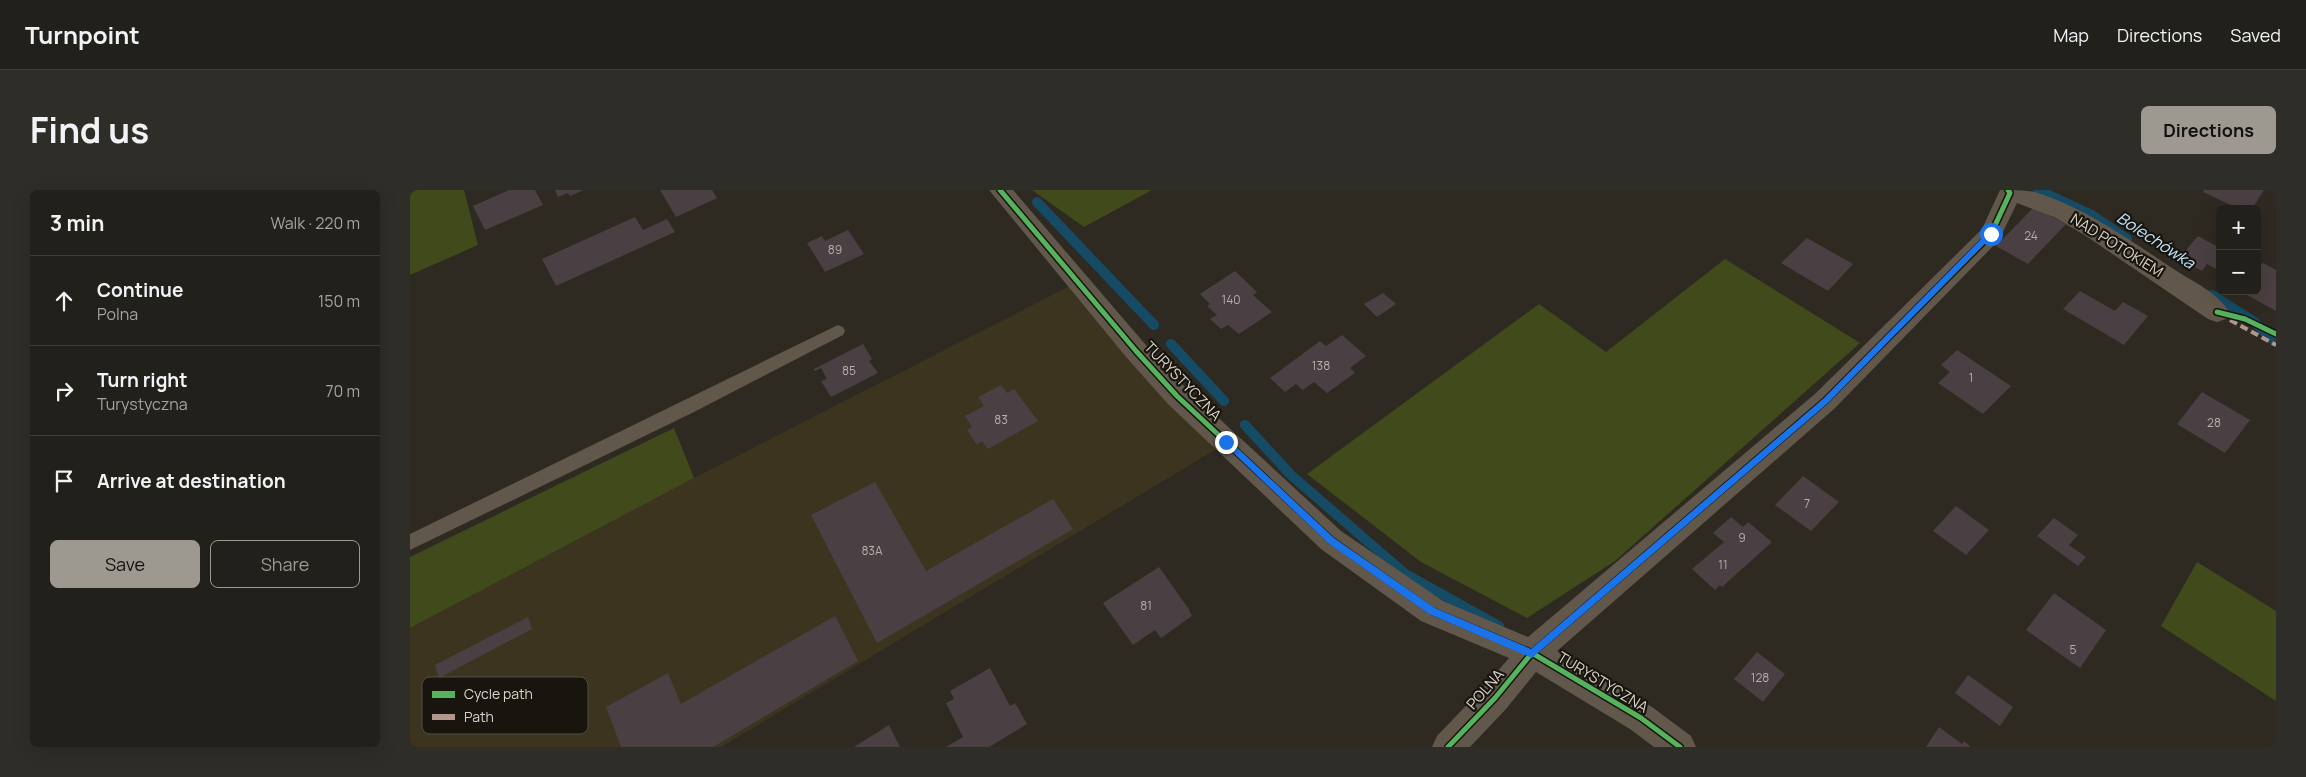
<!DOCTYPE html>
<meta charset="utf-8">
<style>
:root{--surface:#22201a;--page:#2e2d27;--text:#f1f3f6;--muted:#a2a3a2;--line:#3f3e39;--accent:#9d9990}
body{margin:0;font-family:Manrope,sans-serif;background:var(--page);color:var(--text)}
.controls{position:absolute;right:15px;top:15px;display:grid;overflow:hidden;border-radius:8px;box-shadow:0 5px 20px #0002}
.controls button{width:45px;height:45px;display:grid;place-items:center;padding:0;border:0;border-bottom:1px solid var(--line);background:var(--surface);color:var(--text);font:25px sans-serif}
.stop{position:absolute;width:15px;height:15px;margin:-11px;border:4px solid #1a73e8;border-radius:50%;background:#fff}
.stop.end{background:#1a73e8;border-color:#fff;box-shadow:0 1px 5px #0008}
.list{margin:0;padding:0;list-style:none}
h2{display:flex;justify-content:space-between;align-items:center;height:65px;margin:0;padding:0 20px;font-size:21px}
h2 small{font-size:16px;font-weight:400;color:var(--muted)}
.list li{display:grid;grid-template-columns:32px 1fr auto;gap:15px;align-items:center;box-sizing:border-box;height:90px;padding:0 20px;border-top:1px solid var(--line)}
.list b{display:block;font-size:19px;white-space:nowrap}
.list p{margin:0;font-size:16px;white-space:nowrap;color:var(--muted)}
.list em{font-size:16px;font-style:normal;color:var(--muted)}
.actions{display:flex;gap:10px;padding:15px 20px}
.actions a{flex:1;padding:11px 0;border:1px solid var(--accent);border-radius:8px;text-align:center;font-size:18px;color:var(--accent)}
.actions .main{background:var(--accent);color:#111}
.icon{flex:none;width:28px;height:28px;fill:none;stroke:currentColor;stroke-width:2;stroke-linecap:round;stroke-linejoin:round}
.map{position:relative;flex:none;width:1866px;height:557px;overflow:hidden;border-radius:8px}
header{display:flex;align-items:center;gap:30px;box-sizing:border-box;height:70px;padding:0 25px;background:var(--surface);border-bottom:1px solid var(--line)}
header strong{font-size:24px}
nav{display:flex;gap:28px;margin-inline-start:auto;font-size:18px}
.intro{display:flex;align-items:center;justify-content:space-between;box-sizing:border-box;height:120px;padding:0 30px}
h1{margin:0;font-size:35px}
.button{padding:12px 22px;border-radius:8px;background:var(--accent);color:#111;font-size:18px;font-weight:700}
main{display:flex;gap:30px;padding:0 30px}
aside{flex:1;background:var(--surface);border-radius:8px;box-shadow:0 5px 20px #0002}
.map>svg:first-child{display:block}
.built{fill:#3d341f}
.green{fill:#404a1b}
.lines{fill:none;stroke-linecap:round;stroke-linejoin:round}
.stream{stroke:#154b64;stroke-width:10}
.building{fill:#4a3f42}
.path{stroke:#645d54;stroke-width:3;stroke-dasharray:1 4;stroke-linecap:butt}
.lane{fill:#61574b;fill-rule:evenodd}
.street{fill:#61574b;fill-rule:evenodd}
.quiet{stroke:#b2968c;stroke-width:4;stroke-dasharray:8 4;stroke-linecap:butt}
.cycleway-casing{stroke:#18150e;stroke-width:8}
.cycleway{stroke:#56b35d;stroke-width:5}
.route{fill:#1a73e8}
.labels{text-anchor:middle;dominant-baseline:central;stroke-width:4.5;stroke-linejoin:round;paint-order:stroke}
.number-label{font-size:12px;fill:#b5b0a9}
.street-label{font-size:15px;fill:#d9d5cb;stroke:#18150e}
.water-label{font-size:16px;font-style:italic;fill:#c2e7fe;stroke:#18150e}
.key{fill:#18150e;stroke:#524f47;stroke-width:1}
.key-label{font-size:14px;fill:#d9d5cb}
</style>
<header>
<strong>Turnpoint</strong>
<nav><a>Map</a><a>Directions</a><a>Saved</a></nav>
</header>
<div class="intro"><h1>Find us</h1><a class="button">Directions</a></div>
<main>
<aside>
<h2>3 min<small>Walk · 220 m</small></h2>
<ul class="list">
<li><svg class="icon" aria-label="ahead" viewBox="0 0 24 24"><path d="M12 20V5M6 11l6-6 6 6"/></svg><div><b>Continue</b><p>Polna</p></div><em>150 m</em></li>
<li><svg class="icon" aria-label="right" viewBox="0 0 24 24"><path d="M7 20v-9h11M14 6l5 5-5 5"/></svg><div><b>Turn right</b><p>Turystyczna</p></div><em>70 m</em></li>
<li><svg class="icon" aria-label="arrive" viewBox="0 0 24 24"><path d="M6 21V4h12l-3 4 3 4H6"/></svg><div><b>Arrive at destination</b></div></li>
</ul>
<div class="actions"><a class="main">Save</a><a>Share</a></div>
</aside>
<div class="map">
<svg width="1866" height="557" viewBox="0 0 1866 557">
<rect width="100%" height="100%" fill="#2e2a22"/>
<path class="built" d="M662 95 808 258 311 557H0V438L284 288Z"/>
<path class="green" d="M0 0H54L68 55 0 85Z
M622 0H742L674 37Z
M1315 69 1450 153 1205 371 1117 428 1011 372 897 284 1129 114 1196 162Z
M264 238 284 288 0 438V367Z
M1787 372 1866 421V511L1751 436Z"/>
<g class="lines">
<path class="stream" d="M1628 0 1682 25 1717 49
M627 12 744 135
M1802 105 1843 131 1866 152
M761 154 814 211
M835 235 881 285 994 383 1089 436"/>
</g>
<path class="building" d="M99 0H125L133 15 75 40 63 16Z
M145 0H174L160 6 158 3 148 7Z
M250 0H302L307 8 266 27Z
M1794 0H1854L1842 19H1829L1793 2Z
M1624 17 1656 34 1618 74 1586 56Z
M225 27 233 40 257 29 265 42 146 96 132 69Z
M438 40 454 64 415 82 397 53 412 46 415 51Z
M1788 46 1810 58V81L1797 74 1792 81 1769 68Z
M1397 48 1443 74 1418 101 1371 73Z
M1853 73 1866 80V121L1830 101H1847V78Z
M825 81 847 102 843 105 862 122 829 144 818 135 811 139 800 129 807 125 797 116 800 114 790 104Z
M1670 101 1705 121 1713 112 1738 126 1714 155 1653 119Z
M973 103 986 114 967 127 954 114Z
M932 145 956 166 940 178 945 183 917 203 904 192 893 200 886 194 875 202 860 188 910 151 916 156Z
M453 154 462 169 459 171 468 183 421 207 411 191 417 189 411 178 405 181 404 179Z
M1547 160 1601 196 1573 224 1528 193 1540 182 1531 175Z
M591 195 597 203 604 199 628 231 578 259 572 251 567 255 557 240 562 237 555 226 574 216 568 207Z
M1792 202 1840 230 1815 263 1767 234Z
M1393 286 1429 312 1401 341 1365 315Z
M465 292 516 381 643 309 663 339 467 453 401 325Z
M1546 316 1579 340 1556 365 1523 341Z
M1321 327 1333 337 1338 332 1362 352 1312 397 1310 395 1305 400 1282 379 1314 352 1303 343Z
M1644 328 1668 345 1659 355 1676 367 1668 376 1627 346Z
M749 377 778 418 782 426 751 448 745 440 723 455 693 413Z
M1644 403 1696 440 1670 478 1616 440Z
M425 426 448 471 303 557H211L196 517 258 483 271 514Z
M118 427 122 439 29 488 25 475Z
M1347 462 1375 484 1353 512 1324 489Z
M580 478 600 516 605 513 617 534 579 557H536L553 547 536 513 544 509 540 501Z
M1558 485 1603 517 1590 536 1545 503Z
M479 535 490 557H444Z
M1529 537 1552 554 1554 551 1561 557H1516Z"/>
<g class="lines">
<path class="path" d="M1835 129 1866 144"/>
<path class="lane" d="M428 135 433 137 435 141 433 145 284 222 0 360V344Z"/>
<path class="street" d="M579 0H603L735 154 776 198 931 341 1033 411 1118 447 1406 203 1572 39 1590 0C1601 0 1614 0 1625 2 1676 18 1721 51 1765 80 1782 91 1810 104 1819 122L1816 129 1807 132 1798 129 1676 46 1644 27 1607 13 1589 50 1424 219 1147 461 1242 517 1281 546 1286 557H1244L1220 539 1126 482 1096 519 1060 557H1022L1027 546 1074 497 1099 468 1011 431 911 359 758 214 717 168Z"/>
<path class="quiet" d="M1820 130 1866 155"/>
<g class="cycleway-casing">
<path id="cycleway" d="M590 0 726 161 767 206 921 350 1022 421 1122 463 1231 528 1270 557
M1807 122 1835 129 1866 144
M1038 557 1085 508 1122 463 1415 211 1581 44 1600 3 1598 0"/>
</g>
<use href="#cycleway" class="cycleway"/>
</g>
<path class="route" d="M1578 42 1584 44 1418 213 1122 468 1019 424 918 353 812 252 813 250H819L924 348 1025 418 1121 459 1413 209Z"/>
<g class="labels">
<g class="number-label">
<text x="1621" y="45">24</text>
<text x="425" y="59">89</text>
<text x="821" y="109">140</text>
<text x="911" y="175">138</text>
<text x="439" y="180">85</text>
<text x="1561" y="187">1</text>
<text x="591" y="229">83</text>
<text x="1804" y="232">28</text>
<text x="1397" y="313">7</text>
<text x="1332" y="347">9</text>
<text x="462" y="360">83A</text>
<text x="1313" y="374">11</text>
<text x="736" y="415">81</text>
<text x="1663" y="459">5</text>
<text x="1350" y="487">128</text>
</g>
<g class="street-label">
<text transform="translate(1707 55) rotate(32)">NAD POTOKIEM</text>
<text transform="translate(773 191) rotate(46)">TURYSTYCZNA</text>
<text transform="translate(1193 492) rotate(31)">TURYSTYCZNA</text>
<text transform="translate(1075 499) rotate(-49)">POLNA</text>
</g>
<g class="water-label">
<text transform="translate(1746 50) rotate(33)">Bolechówka</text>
</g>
</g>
<rect x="12" y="487" width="166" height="57" rx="8" class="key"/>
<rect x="22" y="501" width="23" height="7" fill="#56b35d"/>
<rect x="22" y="524" width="23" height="6" fill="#b2968c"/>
<g class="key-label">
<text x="54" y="509">Cycle path</text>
<text x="54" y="532">Path</text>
</g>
</svg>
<div class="controls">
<button>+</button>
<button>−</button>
</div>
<div class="stop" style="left:1581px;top:44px"></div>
<div class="stop end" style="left:816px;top:252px"></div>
</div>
</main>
